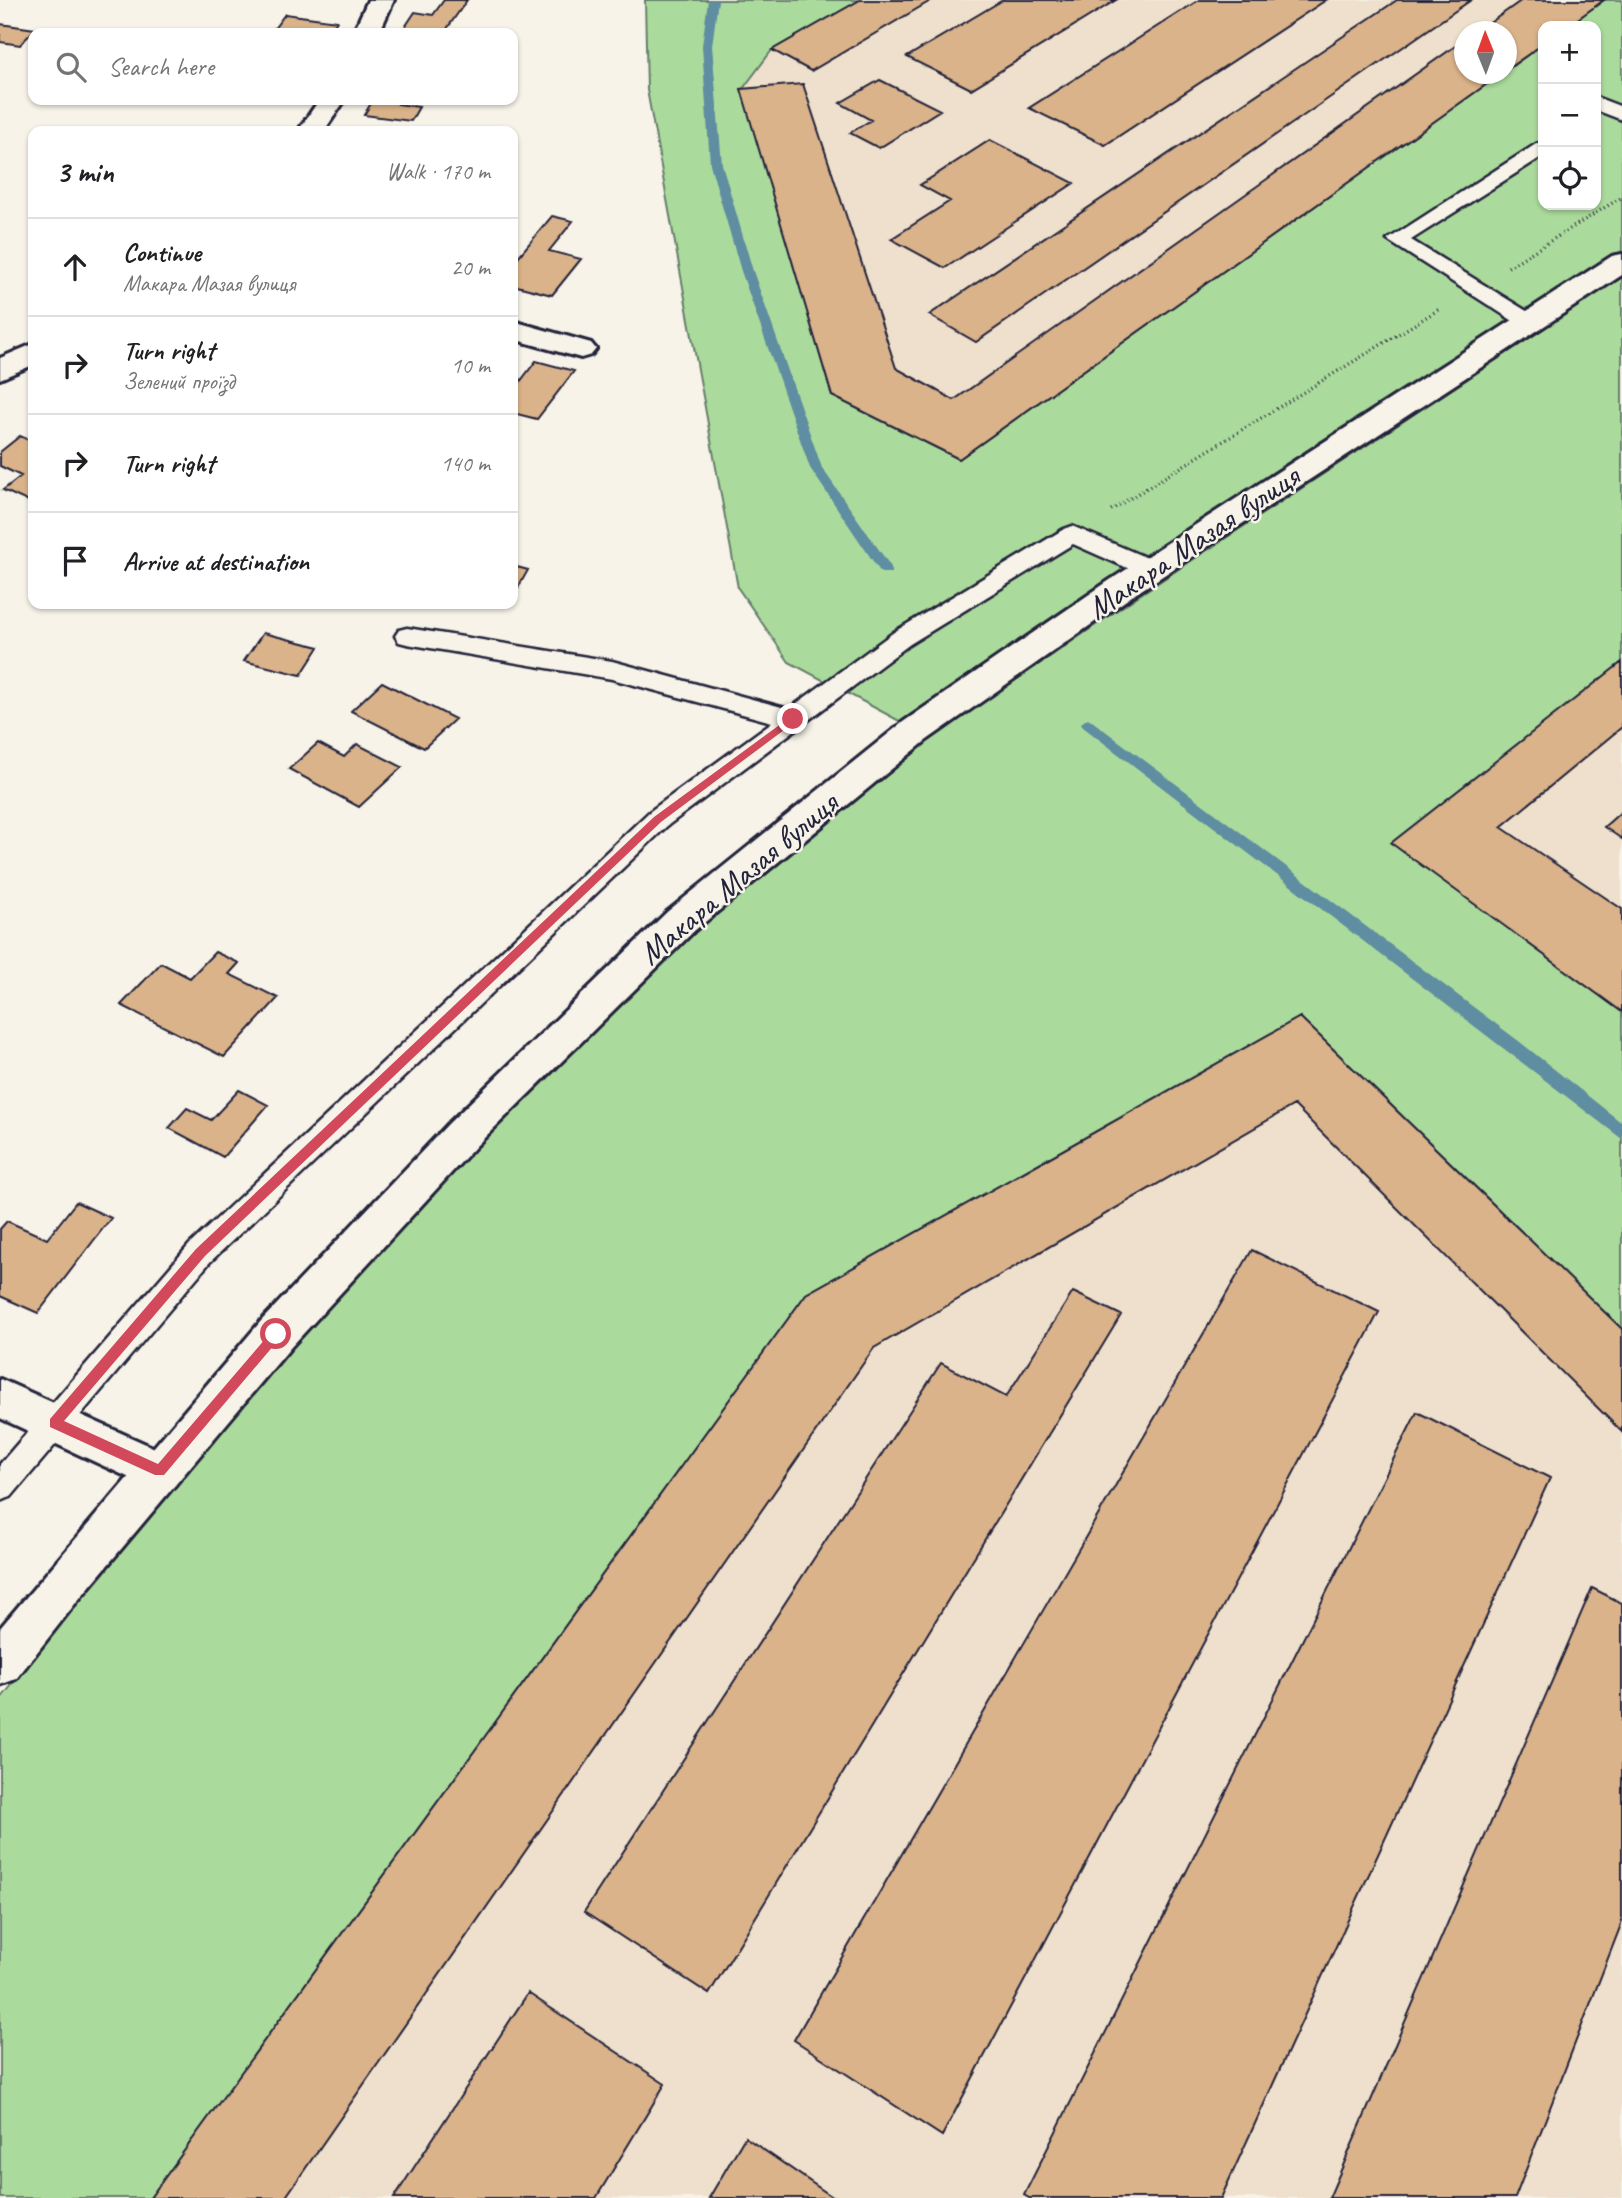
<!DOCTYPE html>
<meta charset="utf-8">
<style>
:root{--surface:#fff;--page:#f2f2f2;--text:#202124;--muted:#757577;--line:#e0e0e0}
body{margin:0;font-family:Caveat,sans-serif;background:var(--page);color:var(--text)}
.controls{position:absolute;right:21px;top:21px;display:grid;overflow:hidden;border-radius:14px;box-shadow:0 2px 5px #0004}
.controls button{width:63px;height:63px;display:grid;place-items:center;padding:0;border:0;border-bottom:2px solid var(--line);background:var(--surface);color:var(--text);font:35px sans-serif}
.compass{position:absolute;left:1454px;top:21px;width:63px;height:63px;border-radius:50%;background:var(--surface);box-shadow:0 2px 5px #0004;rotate:359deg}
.stop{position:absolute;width:21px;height:21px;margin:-16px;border:5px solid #d1495b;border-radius:50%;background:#fff}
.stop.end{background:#d1495b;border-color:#fff;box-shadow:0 2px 7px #0008}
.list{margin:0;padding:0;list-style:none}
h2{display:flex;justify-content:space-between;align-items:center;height:91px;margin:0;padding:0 28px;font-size:30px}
h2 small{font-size:23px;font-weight:400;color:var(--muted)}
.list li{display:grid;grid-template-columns:46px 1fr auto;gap:21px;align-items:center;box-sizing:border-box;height:98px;padding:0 28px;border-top:2px solid var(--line)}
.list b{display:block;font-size:26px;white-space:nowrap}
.list p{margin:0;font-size:23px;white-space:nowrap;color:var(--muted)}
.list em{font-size:23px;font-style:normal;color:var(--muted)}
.icon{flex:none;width:38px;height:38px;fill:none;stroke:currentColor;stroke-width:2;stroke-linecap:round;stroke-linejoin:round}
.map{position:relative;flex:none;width:1622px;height:2198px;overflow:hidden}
.search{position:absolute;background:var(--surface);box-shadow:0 2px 5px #0004;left:28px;top:28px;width:490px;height:77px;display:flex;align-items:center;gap:18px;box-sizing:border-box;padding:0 24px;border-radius:14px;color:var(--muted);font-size:26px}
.panel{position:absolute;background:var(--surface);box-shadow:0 2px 5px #0004;left:28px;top:126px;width:490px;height:483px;border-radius:14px}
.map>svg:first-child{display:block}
.built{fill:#eee0cc}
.green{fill:#abdb9c;stroke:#667e6c;stroke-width:2}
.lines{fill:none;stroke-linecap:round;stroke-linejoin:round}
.stream{fill:#5e8da1;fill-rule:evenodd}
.building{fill:#dab38b;stroke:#22223b;stroke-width:2}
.service-casing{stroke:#22223b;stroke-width:5}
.minor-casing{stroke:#22223b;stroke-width:6}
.secondary-casing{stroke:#22223b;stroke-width:6}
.path{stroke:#22223b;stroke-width:3.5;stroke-dasharray:1 3.5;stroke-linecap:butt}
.service{fill:#f7f3e8;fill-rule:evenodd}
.minor{fill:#f7f3e8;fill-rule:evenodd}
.secondary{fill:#f7f3e8;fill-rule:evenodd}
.route{fill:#d1495b}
.labels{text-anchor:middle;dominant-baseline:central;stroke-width:5;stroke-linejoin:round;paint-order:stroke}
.street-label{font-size:33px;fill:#22223b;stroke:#f7f3e8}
</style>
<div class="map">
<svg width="1622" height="2198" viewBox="0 0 1622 2198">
<rect width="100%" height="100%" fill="#f7f3e8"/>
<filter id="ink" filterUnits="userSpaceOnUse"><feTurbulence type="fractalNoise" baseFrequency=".0143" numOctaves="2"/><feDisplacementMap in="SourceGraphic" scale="14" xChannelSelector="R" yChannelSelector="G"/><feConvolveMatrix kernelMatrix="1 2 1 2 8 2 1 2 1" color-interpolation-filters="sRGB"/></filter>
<g filter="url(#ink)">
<path class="built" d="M860 0H1604L1568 26H1543V44L1507 70 1506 32H1464V74H1501L959 459 832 396 741 89 772 50Z
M1622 662V1012L1392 843Z
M1300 1017 1622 1329V2198H150L806 1294Z"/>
<path class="green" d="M645 0H860L772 50 742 90 832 396 959 459 1501 74H1506L1507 70 1543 44V205H1596V26H1568L1604 0H1622V251L1538 304 905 724 789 662 738 588 647 90Z
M1622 277V662L1392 843 1622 1012V1329L1300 1017 806 1294 150 2198H0V1700L78 1602 294 1345 480 1144 696 931 929 740 1135 598Z"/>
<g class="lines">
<path class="stream" d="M708 0H718L712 46 722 164 753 271 822 468 891 567V573H881L810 468 741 271 710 164 702 46Z
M1088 718 1520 1042 1622 1123V1139L1083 727 1081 723Z"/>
</g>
<path class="building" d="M444 0H467L444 33H401L415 12 433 15Z
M860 0H932L811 71 772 50Z
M1003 0H1116L971 89 907 57Z
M1199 0H1326L1105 145 1029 108Z
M1397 0H1471L976 342 929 315Z
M1522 0H1604L1568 26H1543V44L1506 70V32H1477Z
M285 14 337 21 329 33H271Z
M0 24 35 29 20 45 0 42Z
M1464 40V74H1501L959 459 832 396 741 89 803 84 896 368 954 400Z
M880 80 940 110 879 148 850 133 871 120 840 103Z
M373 100H400L398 104 419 107 411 121 364 115Z
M990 140 1074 183 945 268 891 239 950 201 920 185Z
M552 216 573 221 549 251 581 259 552 295 513 285V263Z
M536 361 574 371 537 419 513 413V391Z
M20 436 33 442V504L3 490 21 476 0 466V452Z
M513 566 528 570 513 597Z
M263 633 319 647 301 675 244 661Z
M1622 662V727L1501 827 1622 909V1012L1391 843Z
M382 682 455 719 424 748 351 711Z
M318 743 344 757 357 744 402 767 359 807 289 769Z
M1622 811V839L1604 827Z
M215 952 239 963 229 974 278 998 224 1057 121 1005 161 963 190 978Z
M1300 1017 1622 1329V1432L1294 1105 874 1348 285 2198H150L806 1294Z
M239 1090 268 1105 223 1157 169 1128 187 1108 211 1120Z
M76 1202 111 1218 38 1313 0 1296V1229L7 1221 47 1239Z
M1252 1250 1379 1312 942 2136 794 2040Z
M1073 1292 1121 1315 709 1994 584 1912 941 1363 1006 1397Z
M1417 1412 1550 1478 1221 2198H1029L1024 2195Z
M1592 1588 1622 1603V1922L1515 2198H1329Z
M528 1993 665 2084 596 2198H394Z
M745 2137 834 2198H709Z"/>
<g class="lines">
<g class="service-casing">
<path id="service" d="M1596 97 1622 107V120L1596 110Z
M1543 142V156L1411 240 1535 316 1539 321 1535 326H1521L1387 240 1536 144Z
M1072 526 1159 563 1163 569 1159 575 1151 577 1143 575 1073 544 910 644 667 826 210 1262 11 1497 0 1501V1464L190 1244 649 812 772 722 612 679 407 644 399 642 395 636 399 630 407 628 612 661 789 709 894 632 1064 529Z"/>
</g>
<g class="minor-casing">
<path id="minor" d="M368 0H394L379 33H353Z
M319 100H345L324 131H298Z
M513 321 591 343 596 349 591 355 581 358 513 339Z
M33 344V365L0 379V358Z
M0 1379 175 1457 182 1471 175 1485 160 1491 145 1485 0 1418Z"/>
</g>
<g class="secondary-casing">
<path id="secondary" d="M1622 254V275L1132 596 927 740 694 931 477 1145 291 1347 75 1604 16 1679 0 1685V1628L261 1321 449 1123 668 911 903 722 1110 580 1612 256Z"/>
</g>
<path class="path" d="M1508 267 1622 197
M1111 510 1441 308"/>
<use href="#service" class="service"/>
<use href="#minor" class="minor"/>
<use href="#secondary" class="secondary"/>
</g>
</g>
<path class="route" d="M793 715 796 716V721L661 822 205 1256 64 1421 158 1464 272 1331H280V1338L164 1475H155L50 1427V1419L196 1249 654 817Z"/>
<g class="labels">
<g class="street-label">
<text transform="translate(1193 542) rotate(-34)">Макара Мазая вулиця</text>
<text transform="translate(738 878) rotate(-40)">Макара Мазая вулиця</text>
</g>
</g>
</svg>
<div class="controls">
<button>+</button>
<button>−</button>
<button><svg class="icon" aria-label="locate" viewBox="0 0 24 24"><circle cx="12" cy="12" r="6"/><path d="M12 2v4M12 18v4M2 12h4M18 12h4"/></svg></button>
</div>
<svg class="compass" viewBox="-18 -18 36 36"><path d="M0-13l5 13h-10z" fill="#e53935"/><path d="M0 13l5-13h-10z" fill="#757577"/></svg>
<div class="stop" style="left:276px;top:1334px"></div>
<div class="stop end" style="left:793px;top:719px"></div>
<div class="search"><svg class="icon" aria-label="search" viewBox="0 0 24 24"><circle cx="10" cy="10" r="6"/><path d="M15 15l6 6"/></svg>Search here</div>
<section class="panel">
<h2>3 min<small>Walk · 170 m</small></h2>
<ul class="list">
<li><svg class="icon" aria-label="ahead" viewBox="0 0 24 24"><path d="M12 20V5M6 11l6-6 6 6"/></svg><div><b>Continue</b><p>Макара Мазая вулиця</p></div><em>20 m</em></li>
<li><svg class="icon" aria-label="right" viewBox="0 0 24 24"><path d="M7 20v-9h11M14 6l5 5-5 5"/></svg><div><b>Turn right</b><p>Зелений проїзд</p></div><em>10 m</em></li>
<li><svg class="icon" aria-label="right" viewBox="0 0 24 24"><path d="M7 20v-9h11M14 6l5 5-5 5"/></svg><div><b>Turn right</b></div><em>140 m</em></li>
<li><svg class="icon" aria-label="arrive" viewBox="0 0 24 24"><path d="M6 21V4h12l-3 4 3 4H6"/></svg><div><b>Arrive at destination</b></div></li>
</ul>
</section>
</div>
